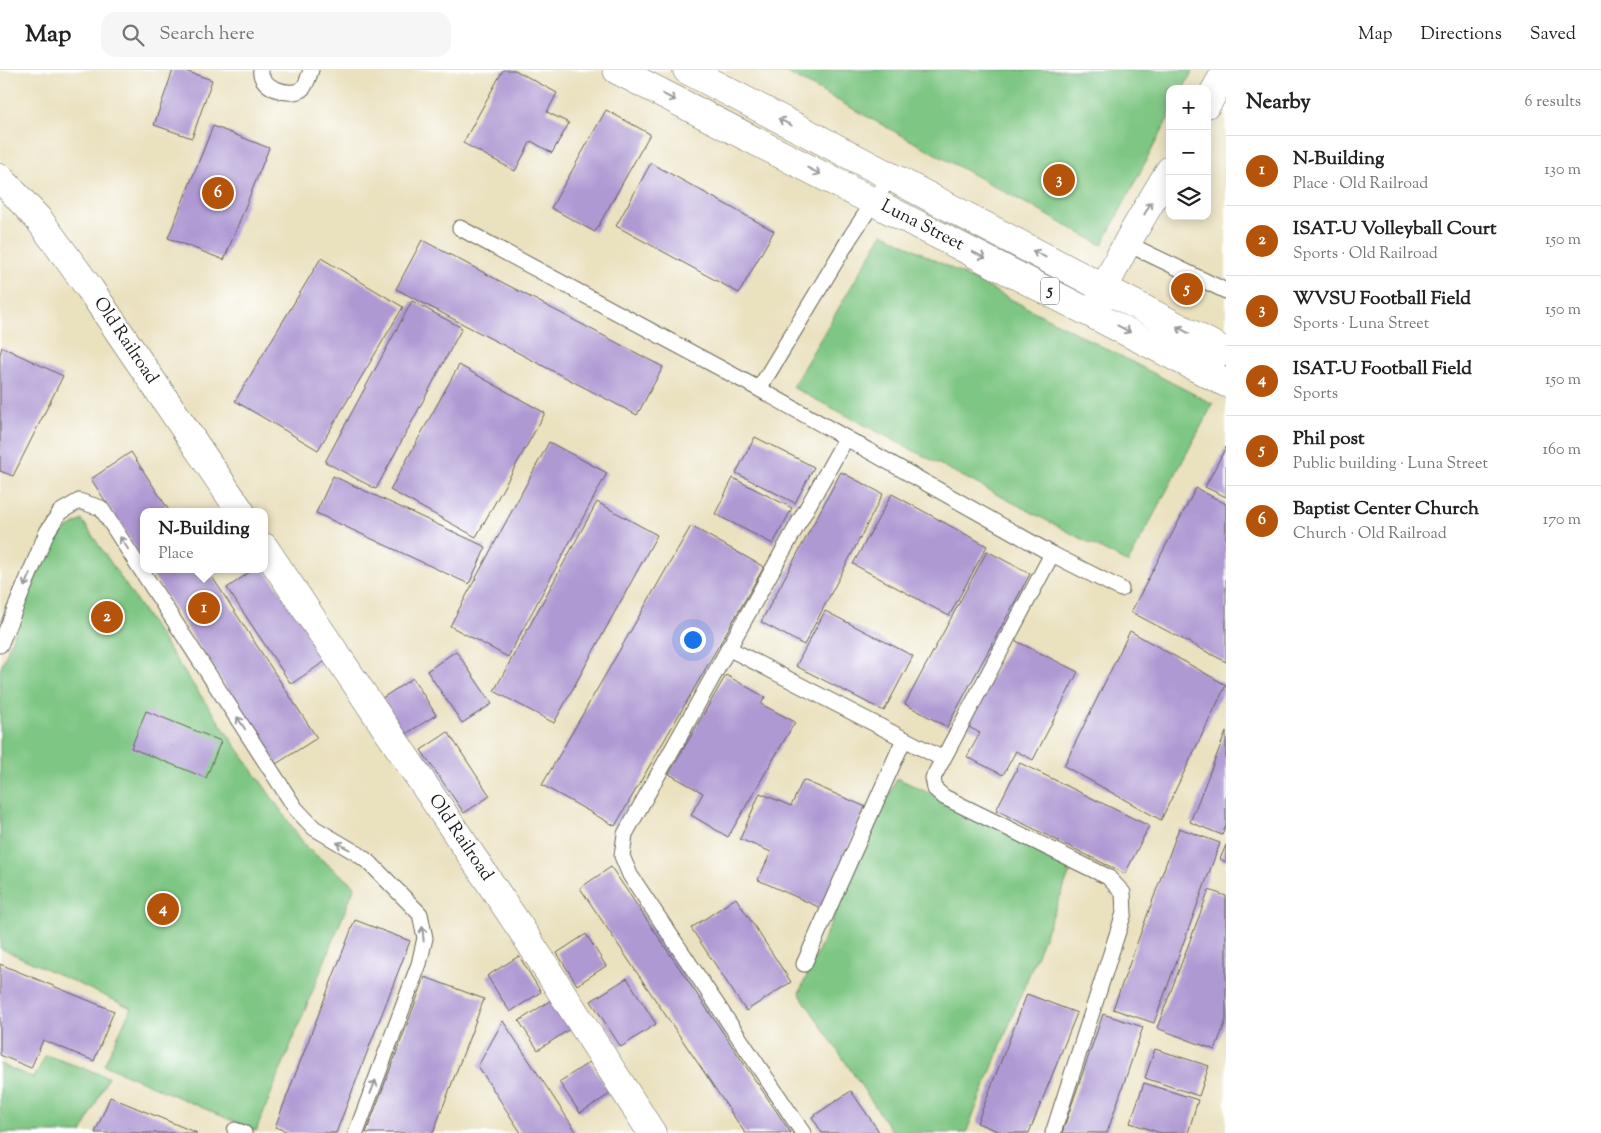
<!DOCTYPE html>
<meta charset="utf-8">
<style>
:root{--surface:#fff;--page:#f6f6f6;--text:#222;--muted:#767676;--line:#e0e0e0;--accent:#b45309}
body{margin:0;font-family:"Sorts Mill Goudy",serif;background:var(--page);color:var(--text)}
.controls{position:absolute;right:15px;top:15px;display:grid;overflow:hidden;border-radius:10px;box-shadow:0 2px 12px #0003}
.controls button{width:45px;height:45px;display:grid;place-items:center;padding:0;border:0;border-bottom:1px solid var(--line);background:var(--surface);color:var(--text);font:25px sans-serif}
.you{position:absolute;left:692px;top:569px;width:18px;height:18px;margin:-12px;border:4px solid #fff;border-radius:50%;background:#1a73e8;box-shadow:0 0 0 8px #1a73e833}
.badge{display:grid;place-items:center;width:32px;height:32px;border-radius:50%;background:var(--accent);color:#fff;font-size:16px;font-weight:700}
.pin{position:absolute;translate:-50% -50%;border:2px solid #fff;box-shadow:0 1px 5px #0006}
.popup{position:absolute;left:140px;top:438px;width:128px;height:65px;box-sizing:border-box;display:grid;place-content:center;border-radius:10px;background:var(--surface);filter:drop-shadow(0 1px 4px #0005);font-size:16px;white-space:nowrap;color:var(--muted)}
.popup b{font-size:19px;color:var(--text)}
.popup::after{content:'';position:absolute;left:50%;top:100%;margin-left:-10px;border:10px solid transparent;border-top-color:var(--surface)}
.list{margin:0;padding:0;list-style:none}
h2{display:flex;justify-content:space-between;align-items:center;height:65px;margin:0;padding:0 20px;font-size:21px}
h2 small{font-size:16px;font-weight:400;color:var(--muted)}
.list li{display:grid;grid-template-columns:32px 1fr auto;gap:15px;align-items:center;box-sizing:border-box;height:70px;padding:0 20px;border-top:1px solid var(--line)}
.list b{display:block;font-size:19px;white-space:nowrap}
.list p{margin:0;font-size:16px;white-space:nowrap;color:var(--muted)}
.list em{font-size:16px;font-style:normal;color:var(--muted)}
.icon{flex:none;width:28px;height:28px;fill:none;stroke:currentColor;stroke-width:2;stroke-linecap:round;stroke-linejoin:round}
.map{position:relative;flex:none;width:1226px;height:1063px;overflow:hidden}
header{display:flex;align-items:center;gap:30px;box-sizing:border-box;height:70px;padding:0 25px;background:var(--surface);border-bottom:1px solid var(--line)}
header strong{font-size:24px}
nav{display:flex;gap:28px;margin-inline-start:auto;font-size:18px}
.search{width:350px;height:45px;background:var(--page);display:flex;align-items:center;gap:12px;box-sizing:border-box;padding:0 18px;border-radius:15px;color:var(--muted);font-size:19px}
main{display:flex}
aside{flex:1;background:var(--surface)}
.map>svg:first-child{display:block}
.green{fill:#7ec683;stroke:#4d7150}
.building{fill:#ae99d3}
.lines{fill:none;stroke-linecap:round;stroke-linejoin:round}
.lane-casing{stroke:#646155;stroke-width:17}
.street-casing{stroke:#646155;stroke-width:29}
.primary-casing{stroke:#646155;stroke-width:29}
.lane{stroke:#fff;stroke-width:15}
.street{stroke:#fff;stroke-width:28}
.primary{stroke:#fff;stroke-width:28}
.oneway{stroke:#999}
.labels{text-anchor:middle;dominant-baseline:central;stroke-width:4;stroke-linejoin:round;paint-order:stroke}
.shield{fill:#fff;stroke:#606060;stroke-width:1}
.shield-label{font-size:16px;font-weight:bold;fill:#1c1c1c}
.street-label{font-size:18px;fill:#1c1c1c;stroke:#fff}
</style>
<header>
<strong>Map</strong>
<div class="search"><svg class="icon" aria-label="search" viewBox="0 0 24 24"><circle cx="10" cy="10" r="6"/><path d="M15 15l6 6"/></svg>Search here</div>
<nav><a>Map</a><a>Directions</a><a>Saved</a></nav>
</header>
<main>
<div class="map">
<svg width="1226" height="1063" viewBox="0 0 1226 1063">
<rect width="100%" height="100%" fill="#fff"/>
<filter id="ink" filterUnits="userSpaceOnUse"><feTurbulence type="fractalNoise" baseFrequency=".02" numOctaves="2"/><feDisplacementMap in="SourceGraphic" scale="10" xChannelSelector="R" yChannelSelector="G"/><feConvolveMatrix kernelMatrix="1 2 1 2 8 2 1 2 1" color-interpolation-filters="sRGB"/></filter>
<filter id="wash" filterUnits="userSpaceOnUse"><feTurbulence type="fractalNoise" baseFrequency=".0096" numOctaves="4" result="noise"/><feDisplacementMap in="SourceGraphic" scale="20" xChannelSelector="R" yChannelSelector="G"/><feGaussianBlur stdDeviation="1.12" result="paint"/><feColorMatrix in="noise" values="0 0 0 0 0 0 0 0 0 0 0 0 0 0 0 0 0 1.4 0 .05"/><feComposite in="paint" operator="in"/></filter>
<g filter="url(#wash)">
<rect width="100%" height="100%" fill="#eae1bf"/>
<path class="green" d="M782 0H1193L1183 19H1170V45L1102 175Z
M883 163 1213 334 1128 493 792 317Z
M82 450 183 600 307 778 355 816 256 1061 104 995 131 938 0 878V600L51 468Z
M897 708 1074 792 966 1063H893L799 923Z
M46 985 108 1007 82 1063H0V994L34 1008Z"/>
<g id="blocks">
<path class="building" d="M173 0H182L212 10 192 68 154 55Z
M503 0H515L557 23 547 42 569 53 552 83 531 71 515 101 463 73Z
M606 40 650 64 595 162 551 138Z
M213 56 269 78 224 190 168 168Z
M651 93 774 161 739 223 616 156Z
M422 170 663 297 637 345 396 219Z
M321 188 403 237 318 380 235 331Z
M412 231 462 258 376 419 325 392Z
M2 277 63 306 13 406 0 401V284Z
M459 295 545 343 476 467 390 420Z
M755 367 814 397 795 433 736 403Z
M549 372 607 403 508 587 450 556Z
M1226 377V427L1205 417Z
M131 382 170 442H144V491L91 409Z
M841 402 883 424 804 575 761 552Z
M333 406 486 477 469 514 316 443Z
M733 408 792 438 773 474 715 444Z
M1196 418 1226 434V592L1131 542Z
M892 424 987 476 949 546 853 494Z
M597 432 657 465 554 653 494 621Z
M691 456 764 497 615 756 542 715Z
M987 481 1030 504 947 657 905 634Z
M149 499H207L317 668 276 694Z
M254 499H264L330 588 291 614 227 518Z
M825 541 913 586 884 641 796 596Z
M1130 561 1226 615 1161 750 1064 696Z
M1012 569 1078 602 1033 690 1016 681 1003 705 967 687 980 663 967 656Z
M456 581 492 634 462 653 427 601Z
M726 605 765 627 761 634 795 652 728 767 691 745 703 723 669 704Z
M413 608 436 645 396 670 373 634Z
M146 641 221 671 206 708 131 678Z
M448 662 490 726 464 743 421 680Z
M1226 662V755L1222 765 1190 752Z
M1020 693 1149 756 1125 804 996 740Z
M803 710 866 737 821 838 758 810 771 782 740 769 760 723 791 736Z
M1179 758 1220 773 1154 953 1113 939Z
M1226 775V792L1220 789Z
M611 797 791 1063H745L580 818Z
M1209 820 1226 826V950L1215 980 1157 958Z
M736 828 791 912 746 941 691 858Z
M355 850 410 871 336 1063H291L275 1057Z
M586 864 606 896 577 915 557 883Z
M519 886 541 922 510 942 487 906Z
M0 894 114 941 94 991 43 970 31 998 0 985Z
M425 907 484 929 433 1063H366Z
M627 908 656 954 621 977 591 931Z
M1027 924 1077 943 1029 1063H1003L977 1053Z
M554 928 573 957 538 980 519 951Z
M1103 944 1143 957 1107 1063H1062Z
M503 951 577 1063H521L478 996Z
M1155 979 1209 996 1199 1026 1145 1008Z
M590 992 610 1024 580 1043 559 1012Z
M1144 1013 1198 1030 1188 1063H1161L1130 1053Z
M851 1021 880 1063H822L812 1047Z
M110 1027 197 1063H95Z"/>
</g>
</g>
<g filter="url(#ink)">
<use href="#blocks" fill-opacity="0" stroke="#646155" stroke-width="1"/>
<g class="lines">
<g class="lane-casing">
<path id="lane" d="M261 0C258 17 292 29 303 18 307 14 309 5 311 0
M890 107 851 166 759 319 1052 484 1121 519
M460 158 759 319
M1128 174 1226 221
M1052 484 933 708 935 719 944 727 1108 807 1123 823 1124 843 1053 1063
M0 575 47 462 60 442 79 431 101 438 296 739 314 758 358 784 371 794 420 844 425 868 419 894 356 1063
M728 578 943 689
M804 894 904 669
M235 1060 244 1063
M803 1063 630 805 622 786 625 764 846 368"/>
</g>
<g class="street-casing">
<path id="street" d="M1207 34 1226 1
M0 108 40 151 90 219 241 442
M1096 240C1114 191 1143 145 1170 100
M264 477 523 862 652 1063"/>
</g>
<g class="primary-casing">
<path id="primary" d="M617 0 1226 313
M687 0 1226 282"/>
</g>
<use href="#lane" class="lane"/>
<use href="#street" class="street"/>
<use href="#primary" class="primary"/>
</g>
<defs><path id="oneway-shaft" d="M-6 0H5M1.5-3L5.5 0L1.5 3" fill="none" stroke-width="1.6" stroke-linecap="round" stroke-linejoin="round" transform="scale(1.25)"/></defs>
<g class="oneway">
<use href="#oneway-shaft" transform="translate(669 27) rotate(27)"/>
<use href="#oneway-shaft" transform="translate(785 52) rotate(-152)"/>
<use href="#oneway-shaft" transform="translate(814 101) rotate(27)"/>
<use href="#oneway-shaft" transform="translate(1148 138) rotate(-60)"/>
<use href="#oneway-shaft" transform="translate(1039 184) rotate(-153)"/>
<use href="#oneway-shaft" transform="translate(979 185) rotate(27)"/>
<use href="#oneway-shaft" transform="translate(1124 259) rotate(28)"/>
<use href="#oneway-shaft" transform="translate(1183 260) rotate(-152)"/>
<use href="#oneway-shaft" transform="translate(124 473) rotate(-123)"/>
<use href="#oneway-shaft" transform="translate(27 510) rotate(113)"/>
<use href="#oneway-shaft" transform="translate(241 653) rotate(-123)"/>
<use href="#oneway-shaft" transform="translate(343 776) rotate(-151)"/>
<use href="#oneway-shaft" transform="translate(423 864) rotate(-95)"/>
<use href="#oneway-shaft" transform="translate(373 1017) rotate(-69)"/>
</g>
</g>
<g class="labels">
<rect class="shield" x="1041" y="207.5" width="18" height="27" rx="4"/>
<g class="shield-label">
<text x="1050" y="221">5</text>
</g>
<g class="street-label">
<text transform="translate(922 156) rotate(27)">Luna Street</text>
<text transform="translate(125 271) rotate(56)">Old Railroad</text>
<text transform="translate(460 768) rotate(56)">Old Railroad</text>
</g>
</g>
</svg>
<div class="controls">
<button>+</button>
<button>−</button>
<button><svg class="icon" aria-label="layers" viewBox="0 0 24 24"><path d="M12 4l9 5-9 5-9-5zM3 14l9 5 9-5"/></svg></button>
</div>
<div class="you"></div>
<div class="pin badge" style="left:204px;top:538px">1</div>
<div class="popup"><b>N-Building</b>Place</div>
<div class="pin badge" style="left:107px;top:547px">2</div>
<div class="pin badge" style="left:1059px;top:110px">3</div>
<div class="pin badge" style="left:163px;top:839px">4</div>
<div class="pin badge" style="left:1187px;top:219px">5</div>
<div class="pin badge" style="left:218px;top:123px">6</div>
</div>
<aside>
<h2>Nearby<small>6 results</small></h2>
<ul class="list">
<li><span class="badge">1</span><div><b>N-Building</b><p>Place · Old Railroad</p></div><em>130 m</em></li>
<li><span class="badge">2</span><div><b>ISAT-U Volleyball Court</b><p>Sports · Old Railroad</p></div><em>150 m</em></li>
<li><span class="badge">3</span><div><b>WVSU Football Field</b><p>Sports · Luna Street</p></div><em>150 m</em></li>
<li><span class="badge">4</span><div><b>ISAT-U Football Field</b><p>Sports</p></div><em>150 m</em></li>
<li><span class="badge">5</span><div><b>Phil post</b><p>Public building · Luna Street</p></div><em>160 m</em></li>
<li><span class="badge">6</span><div><b>Baptist Center Church</b><p>Church · Old Railroad</p></div><em>170 m</em></li>
</ul>
</aside>
</main>
